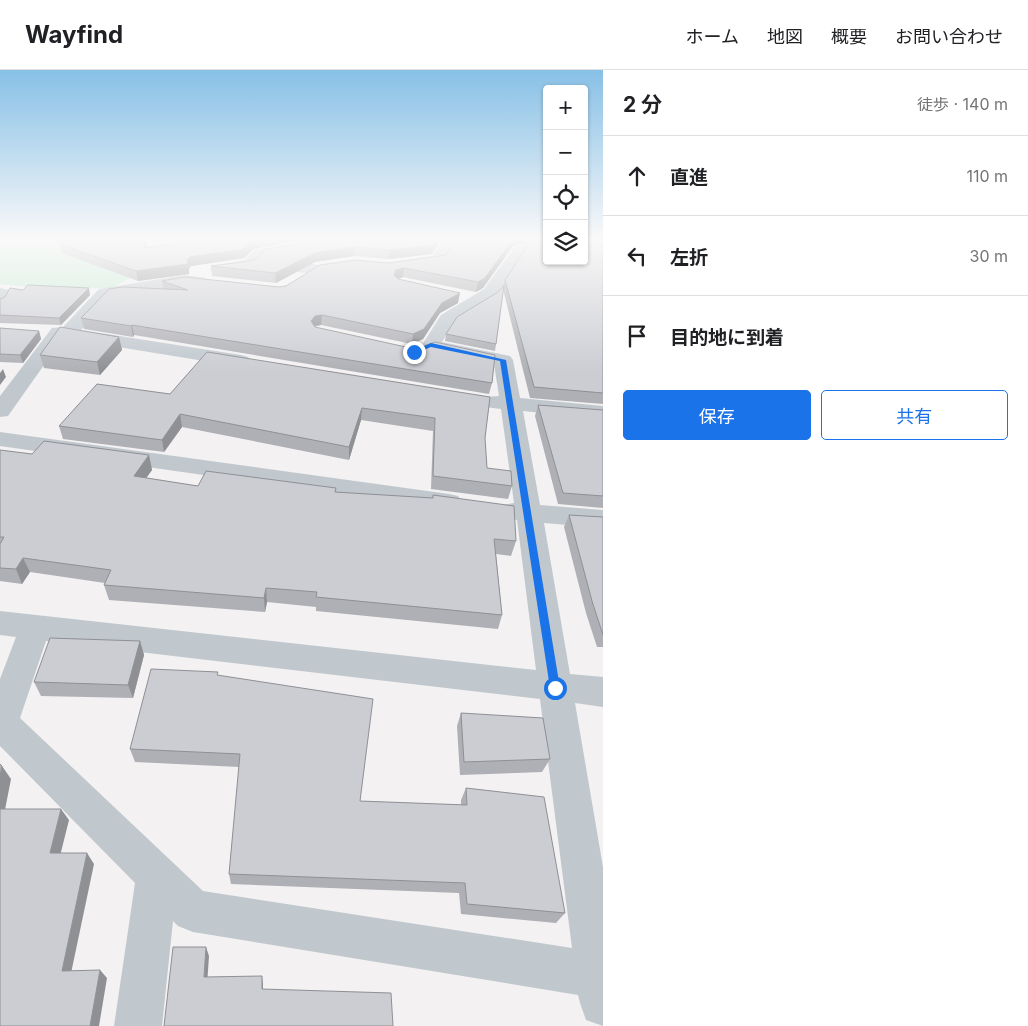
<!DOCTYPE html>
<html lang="ja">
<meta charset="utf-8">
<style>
:root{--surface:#fff;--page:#f2f2f2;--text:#202124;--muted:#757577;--line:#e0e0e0;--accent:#1a73e8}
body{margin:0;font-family:Inter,"Noto Sans JP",sans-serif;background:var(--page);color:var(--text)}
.controls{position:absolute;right:15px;top:15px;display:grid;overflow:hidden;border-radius:5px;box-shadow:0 1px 4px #0004}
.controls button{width:45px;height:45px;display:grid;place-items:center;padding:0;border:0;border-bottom:1px solid var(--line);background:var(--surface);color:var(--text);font:25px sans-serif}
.stop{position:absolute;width:15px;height:15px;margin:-11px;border:4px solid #1a73e8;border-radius:50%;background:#fff}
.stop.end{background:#1a73e8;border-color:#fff;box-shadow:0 1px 5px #0008}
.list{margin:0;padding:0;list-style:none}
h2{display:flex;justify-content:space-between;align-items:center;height:65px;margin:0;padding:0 20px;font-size:21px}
h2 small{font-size:16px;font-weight:400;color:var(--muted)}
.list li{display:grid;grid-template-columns:32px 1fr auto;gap:15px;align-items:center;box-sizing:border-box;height:80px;padding:0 20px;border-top:1px solid var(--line)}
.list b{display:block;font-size:19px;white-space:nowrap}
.list em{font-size:16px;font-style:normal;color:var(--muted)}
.actions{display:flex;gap:10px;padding:15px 20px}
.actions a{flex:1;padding:11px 0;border:1px solid var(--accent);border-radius:5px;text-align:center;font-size:18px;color:var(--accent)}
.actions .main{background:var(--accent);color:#fff}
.icon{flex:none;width:28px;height:28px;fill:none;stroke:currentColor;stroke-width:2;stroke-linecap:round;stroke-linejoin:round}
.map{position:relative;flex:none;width:603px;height:956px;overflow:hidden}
header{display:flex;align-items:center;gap:30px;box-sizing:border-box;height:70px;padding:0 25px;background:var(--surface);border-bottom:1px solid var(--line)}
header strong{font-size:24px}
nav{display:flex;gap:28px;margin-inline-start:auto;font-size:18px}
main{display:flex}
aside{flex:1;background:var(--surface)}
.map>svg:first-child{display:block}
.green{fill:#c4ebd4}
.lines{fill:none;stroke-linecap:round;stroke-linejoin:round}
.minor{fill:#c0c8ce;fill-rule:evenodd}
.wall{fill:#afb0b5}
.shaded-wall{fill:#8e9094}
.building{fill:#cbcdd3;stroke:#8e9094}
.route{fill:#1a73e8}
</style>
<header>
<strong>Wayfind</strong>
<nav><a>ホーム</a><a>地図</a><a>概要</a><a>お問い合わせ</a></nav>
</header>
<main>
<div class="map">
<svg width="603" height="956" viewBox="0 0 603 956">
<rect width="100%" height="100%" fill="#f3f1f1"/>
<path class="green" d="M0 168H239L138 204 111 218 47 219 0 214Z"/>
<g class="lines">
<path class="minor" d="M322 168H357L350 172 265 187C262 190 260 194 257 196 250 201 220 204 212 202L210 199 212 196 245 190 255 180Z
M449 168H479L477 171 453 176 444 193 406 199 401 197 398 194 401 191 433 186 442 170Z
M547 170V178L525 183 496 227 454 252 442 272 510 286 513 290 520 328 603 336V350L523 341 540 435 603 440V458L544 453 570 604 603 607V637L575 633 603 797V956L586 950 580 933 578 925 193 862 178 856 173 851 162 956H114L135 813 0 676V609L16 567 0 565V541L536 600 517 450 503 447 499 441 503 435 514 433 501 339 485 337 482 332 485 327 499 326 494 294 424 279 422 275 441 245 484 219 515 177ZM46 571 540 629 572 878 203 821 20 648Z
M266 190 315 194 321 196 323 199 321 202 315 204 261 198 258 195 261 192Z
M185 205 206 208 208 211 206 214 185 215 110 227 81 260 241 285 248 287 251 291 248 295 241 297 63 268 8 346 0 347V326L52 258 63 257 99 219Z
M0 218 9 220 11 224 6 234 0 235Z
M0 362 449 424 458 426 462 432 458 438 449 440 0 376Z"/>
</g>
<path class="wall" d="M331 168 432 184 388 189 354 186 315 192 276 213 212 206 211 196 250 191Z
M603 168V334L530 328 503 219 505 210Z
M60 174 147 177H260L254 179 244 188 191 196 189 199V204L138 211 62 183Z
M513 176 483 218 476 222 403 207 398 209 458 233 440 243 423 269 412 274 321 255 314 257 492 313 489 324 134 265 133 267 84 259 81 248 163 219 162 211 279 217 389 193Z
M23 220 90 225 61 255 0 253V229L5 227Z
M0 258 39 261 41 269 23 293 0 292Z
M446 264 496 274 495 281 445 271Z
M119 267 122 280 100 305 44 298 40 285Z
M170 324 490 327 485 368 487 398 512 416 508 429 431 419 433 361 361 350 349 390 182 357 164 382 63 369 59 356Z
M538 335 603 340V438L558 434 535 346Z
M0 380 32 384 149 385 152 400 146 408 198 416 336 422 432 428 433 425 516 471 511 486 496 484 502 545 498 559 316 541V537L267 532 265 542 109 530 104 515 105 513 30 502 22 514 0 511Z
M569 445 603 447V577H597L586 543 564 457Z
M140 571 144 585 133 628 41 626 34 612Z
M218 606 360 731 461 735V730L466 718 565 843 556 853 461 844 459 823 231 814 229 804 239 697 135 692 130 679Z
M461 643 550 689 542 702 460 705 457 656Z"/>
<path class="shaded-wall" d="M258 168H310L254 179 244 188 191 196 189 199V204L138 211 136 201 187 190 190 187Z
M437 168H441L432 184 388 189 389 180Z
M514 168 547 169 513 176 483 218 476 222 478 212Z
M146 171 148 180 143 178Z
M354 177V186L315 192 276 213 275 203 315 183Z
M404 198 403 207 395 210 394 205 396 200Z
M89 218 90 225 61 255 59 248Z
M460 223 458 233 440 243 423 269 412 274 413 264 442 233Z
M322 245 321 255 315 256 310 261 311 251 315 246Z
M132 255 134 265 133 267 131 256Z
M39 261 41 269 23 293 20 285Z
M119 267 122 280 100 305 97 292Z
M3 299 6 307 0 315V303Z
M362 338 361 350 349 390V377Z
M180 344 182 357 164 382 162 370Z
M149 385 152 400 137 421 134 406Z
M23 488 30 502 22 514 16 499Z
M266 518 267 532 265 542 264 528Z
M140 571 144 585 133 628 128 615Z
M2 696 11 709 3 750 0 747V706Z
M61 739 69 750 58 794 50 783Z
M87 783 94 794 70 908 62 901Z
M206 877 209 886 207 915 204 907Z
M100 900 107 908 99 956H90Z
M262 906 263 914V926L262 919Z"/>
<path class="building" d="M216 168H258L253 170 244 179 190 187 187 190 188 194 136 201 60 174V170L146 171 143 178Z
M331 168H437L433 175 389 180 354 177 315 183 275 203 211 196 250 191 256 189 266 179Z
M457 168H514L485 208 478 212 404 198 396 200 394 205 398 209 460 223 442 233 424 259 413 264 322 245 315 246 311 251 315 257 415 279 435 272 495 285 492 313 132 255 131 256 81 248 109 219 122 217 188 220 162 211 184 207 279 217 286 216 320 195 355 190 389 193 446 185 456 169Z
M584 168H603V323L534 317 505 210 528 175 547 171V191H584Z
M28 215 89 218 59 248 0 245V229L5 227 10 218 23 220Z
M504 215 496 274 446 264 457 247 498 222Z
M60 257 119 267 97 292 40 285Z
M0 258 39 261 20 285 0 284Z
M207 282 490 327 485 368 487 398 511 401 512 416 433 406 435 348 362 338 349 377 180 344 162 370 59 356 97 314 170 324Z
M538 335 603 340V426L563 423Z
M44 371 149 385 134 406 198 416 206 401 336 418 335 422 433 428V425L514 436 516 471 494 469 502 545 316 527 317 522 266 518 264 528 104 515 111 500 23 488 16 499 0 498V474L4 467H0V380L32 384Z
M569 445 603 447V565L592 531Z
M50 568 140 571 128 615 34 612Z
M151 599 218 602 217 605 373 629 360 731 467 735 466 718 544 727 565 843 467 834 465 813 229 804 240 684 130 679Z
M461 643 543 648 550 689 464 692Z
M0 694 2 696 0 706Z
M0 739H61L50 783H87L62 901 100 900 90 956H0Z
M173 877H206L204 907 262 906V919L391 923 393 956H164Z"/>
<linearGradient id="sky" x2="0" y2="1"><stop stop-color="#87c0e6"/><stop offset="0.56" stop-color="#faf9f9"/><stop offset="1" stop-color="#faf9f9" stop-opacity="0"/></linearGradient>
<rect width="603" height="302" fill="url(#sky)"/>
<path class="route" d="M431 273 506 290 560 618 559 621H552L550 618 500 291 431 277 416 283 411 282Z"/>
</svg>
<div class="controls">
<button>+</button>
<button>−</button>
<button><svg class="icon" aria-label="locate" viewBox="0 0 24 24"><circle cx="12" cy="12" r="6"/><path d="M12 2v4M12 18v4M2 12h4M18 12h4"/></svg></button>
<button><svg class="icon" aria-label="layers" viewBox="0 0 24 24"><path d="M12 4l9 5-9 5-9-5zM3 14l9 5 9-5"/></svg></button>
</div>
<div class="stop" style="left:555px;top:618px"></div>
<div class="stop end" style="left:414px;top:282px"></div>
</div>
<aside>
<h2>2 分<small>徒歩 · 140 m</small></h2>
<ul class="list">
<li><svg class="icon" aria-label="ahead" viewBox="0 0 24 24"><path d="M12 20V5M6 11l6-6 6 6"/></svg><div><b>直進</b></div><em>110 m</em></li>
<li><svg class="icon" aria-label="left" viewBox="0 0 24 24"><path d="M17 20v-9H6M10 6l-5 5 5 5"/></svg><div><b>左折</b></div><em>30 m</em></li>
<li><svg class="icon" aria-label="arrive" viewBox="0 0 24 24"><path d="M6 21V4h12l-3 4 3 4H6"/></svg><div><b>目的地に到着</b></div></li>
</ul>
<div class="actions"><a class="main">保存</a><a>共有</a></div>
</aside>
</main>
